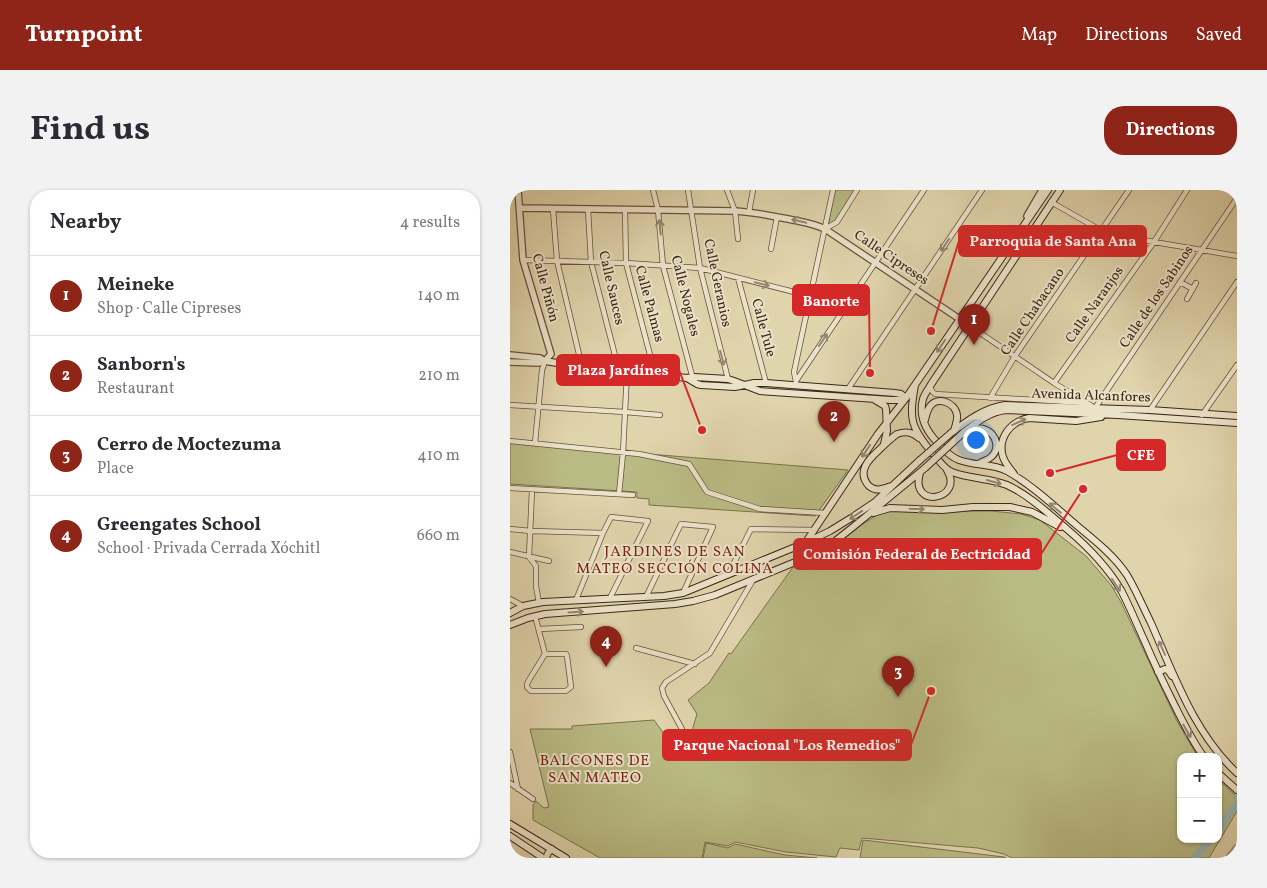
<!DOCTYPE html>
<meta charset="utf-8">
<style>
:root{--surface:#fff;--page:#f2f2f3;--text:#2b2b33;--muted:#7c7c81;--line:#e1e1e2;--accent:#8f2418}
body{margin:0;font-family:Vollkorn,serif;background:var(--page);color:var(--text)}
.controls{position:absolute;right:15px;bottom:15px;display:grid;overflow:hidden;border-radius:10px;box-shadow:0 1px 4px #0004}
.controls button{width:45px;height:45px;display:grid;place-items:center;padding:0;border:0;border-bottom:1px solid var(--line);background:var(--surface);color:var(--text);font:25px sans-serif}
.you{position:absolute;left:465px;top:249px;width:18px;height:18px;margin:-12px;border:4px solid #fff;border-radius:50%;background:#1a73e8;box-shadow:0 0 0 8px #1a73e833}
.badge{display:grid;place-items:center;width:32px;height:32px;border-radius:50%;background:var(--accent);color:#fff;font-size:16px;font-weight:700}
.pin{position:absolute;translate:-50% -41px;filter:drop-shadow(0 1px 2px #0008)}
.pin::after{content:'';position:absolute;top:26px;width:18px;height:15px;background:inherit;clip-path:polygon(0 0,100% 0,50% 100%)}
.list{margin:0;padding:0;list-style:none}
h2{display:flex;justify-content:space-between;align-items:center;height:65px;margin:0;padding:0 20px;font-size:21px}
h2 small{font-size:16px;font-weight:400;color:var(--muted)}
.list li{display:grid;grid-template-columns:32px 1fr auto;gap:15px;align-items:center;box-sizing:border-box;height:80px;padding:0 20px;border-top:1px solid var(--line)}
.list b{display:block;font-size:19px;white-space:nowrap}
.list p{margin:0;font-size:16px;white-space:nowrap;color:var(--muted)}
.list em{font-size:16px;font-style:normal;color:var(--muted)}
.map{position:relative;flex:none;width:727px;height:668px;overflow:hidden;border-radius:20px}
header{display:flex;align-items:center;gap:30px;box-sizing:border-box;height:70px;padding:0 25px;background:var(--accent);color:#fff}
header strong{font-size:24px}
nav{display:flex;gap:28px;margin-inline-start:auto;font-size:18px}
.intro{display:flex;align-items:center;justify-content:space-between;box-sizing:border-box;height:120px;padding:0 30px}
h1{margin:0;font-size:35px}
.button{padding:12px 22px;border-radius:20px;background:var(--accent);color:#fff;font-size:18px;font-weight:700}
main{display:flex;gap:30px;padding:0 30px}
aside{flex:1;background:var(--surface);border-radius:20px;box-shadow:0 1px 4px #0004}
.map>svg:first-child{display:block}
.green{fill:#babb84;stroke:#7c714e}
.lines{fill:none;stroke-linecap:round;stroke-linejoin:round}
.river{stroke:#96b7b3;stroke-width:8}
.minor-casing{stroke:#66523d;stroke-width:6}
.tertiary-casing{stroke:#66523d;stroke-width:8}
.secondary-casing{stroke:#3e2718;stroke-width:8}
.minor{stroke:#ebe3c9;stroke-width:4.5}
.tertiary{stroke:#ebe3c9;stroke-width:5.5}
.secondary{stroke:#ebe3c9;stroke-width:6}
.secondary-bridge-casing{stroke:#3e2718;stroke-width:8;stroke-linecap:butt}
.secondary-bridge{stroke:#ebe3c9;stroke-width:6}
.oneway{stroke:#948570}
.labels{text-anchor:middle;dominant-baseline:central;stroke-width:4;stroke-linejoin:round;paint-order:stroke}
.street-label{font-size:14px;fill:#3e2718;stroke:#ebe3c9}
.neighbourhood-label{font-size:15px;letter-spacing:1px;fill:#7a1f14;stroke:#ebe3c9}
.leader{fill:none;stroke:#d62828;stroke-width:2}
.callout-dot{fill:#d62828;stroke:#ebe3c9;stroke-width:2}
.callout{fill:#d62828;stroke:#d62828;stroke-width:2}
.callout-label{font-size:15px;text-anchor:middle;font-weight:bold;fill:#fff}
</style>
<header>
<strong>Turnpoint</strong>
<nav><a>Map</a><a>Directions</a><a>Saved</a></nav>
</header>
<div class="intro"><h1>Find us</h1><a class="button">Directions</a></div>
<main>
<aside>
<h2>Nearby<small>4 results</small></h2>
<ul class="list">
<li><span class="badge">1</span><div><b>Meineke</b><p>Shop · Calle Cipreses</p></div><em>140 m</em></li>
<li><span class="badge">2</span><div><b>Sanborn's</b><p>Restaurant</p></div><em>210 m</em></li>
<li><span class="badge">3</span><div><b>Cerro de Moctezuma</b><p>Place</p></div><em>410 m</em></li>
<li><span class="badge">4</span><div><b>Greengates School</b><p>School · Privada Cerrada Xóchitl</p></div><em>660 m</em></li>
</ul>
</aside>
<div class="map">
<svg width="727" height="668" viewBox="0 0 727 668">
<rect width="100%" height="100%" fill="#e0d4ac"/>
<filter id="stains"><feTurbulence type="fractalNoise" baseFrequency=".004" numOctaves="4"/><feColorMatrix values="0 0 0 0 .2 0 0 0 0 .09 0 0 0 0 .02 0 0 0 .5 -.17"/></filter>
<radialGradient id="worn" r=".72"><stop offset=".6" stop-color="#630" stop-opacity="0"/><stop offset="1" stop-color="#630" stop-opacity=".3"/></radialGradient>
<path class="green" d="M325 0H345L326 30 318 35Z
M0 253 338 280 305 326 139 315V309L127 308V302L0 294Z
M382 321H481L511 324 530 330 576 366 601 395 611 412 667 531 688 567H671V649H708V589L727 607V621L699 668H502L494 664 468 658 352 648 349 660 330 658 326 667 276 662 225 652 218 656 195 652 192 668H90L23 630V615L26 611 34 618 39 617 20 539H62V536L144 530 173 570 187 524 178 510 199 493 219 463 221 464 283 377 369 324Z
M353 650 494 667 496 668H350Z
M196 653 218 658 225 654 275 665 307 668H193Z"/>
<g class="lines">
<path class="river" d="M708 639 727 614V609
M685 668 700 649"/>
<g class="minor-casing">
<path id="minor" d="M143 0 148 20 153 76 183 189
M178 0 190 78 218 189
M217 0 225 21 228 49
M541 12 592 41 609 46 727 66
M43 19 47 71 72 177
M78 19 81 72 109 181
M115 19 116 73 145 184
M239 22 243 0
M315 39 327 32 347 0
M261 59 267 27
M13 70 116 73 190 78 300 106
M228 88 256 193
M670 92 683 99
M677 109 686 93
M460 136 544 193 585 218 727 8
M286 191 414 0
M286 192 284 182 323 0
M544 193 644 52 677 0
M420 196 422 201 425 204 575 213
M338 199 472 0
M480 208 505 166 619 0
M0 215 115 222 150 225
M640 220 727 92
M692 225 727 175
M0 251 129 264 179 274 197 302 250 319 315 323
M25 253 32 180 35 171
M0 298 123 305
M22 300 19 367 26 376V396L29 413
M109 304 113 263 117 182
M0 339 21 341 93 343
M0 362 39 371
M218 385 241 339 304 340
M136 407 171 334 203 337 173 403
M0 409 13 416
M66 410 93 343 101 327 138 331 100 408
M25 426 35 464 19 490 17 494V497L21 501H56L61 497 57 466 56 464H35
M29 439 71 437
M126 458 185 474
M186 555 173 541 154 506 152 498 156 492 200 463 243 390
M0 562 8 599
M0 593 23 609
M718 668 727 657"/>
</g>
<g class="tertiary-casing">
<path id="tertiary" d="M8 0 13 70 41 164 35 171
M10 18 225 21C246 22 267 27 288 31 298 33 307 35 315 39L460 136
M517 26 532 0
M0 165 30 168 35 171
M0 172 29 173 35 171
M36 668 38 663 42 659"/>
</g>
<g class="secondary-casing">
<path id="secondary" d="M550 0 420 196C418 200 414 205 413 209 408 228 418 244 431 256 436 262 441 267 449 270 464 276 482 273 497 281 524 296 547 319 571 339 588 353 605 367 617 385 626 400 633 417 641 433 664 485 684 543 727 583
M35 171 72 177 177 188 184 187 218 189 224 191 250 201 381 210H390L395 208
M177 188 187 194 191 195 225 197 244 193H256L385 203 391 204 396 208
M405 195C399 230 400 236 423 264 429 270 434 279 442 282 460 289 480 288 497 295 519 305 540 325 558 340 578 357 598 378 611 400 620 417 627 435 635 452 644 473 654 494 664 514 673 532 682 551 694 567
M365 210 375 216 376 219 377 241 374 254
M415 230C416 226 417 221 419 218 426 205 445 212 447 225 448 230 445 236 444 241
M460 239C465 238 471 237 476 240 487 245 490 259 481 267 478 270 473 271 470 273
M454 242C467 232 479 222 496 220L608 225 727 233
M441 243C457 231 474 218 495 215L640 220 727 226
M410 283C399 320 455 310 437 280
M504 284C500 279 495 273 493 267 487 248 501 231 519 228L566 231 591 227
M381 296C373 299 366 302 359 296 346 282 359 269 369 260 375 254 380 249 387 244 396 241 402 242 409 248
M363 323 380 318 432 320 463 317H500L522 322 550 337
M296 352 368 244 396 208 538 0
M0 423 13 416 33 412 154 406 173 403 295 353 320 341 341 328 365 312 410 270
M0 435 18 428 35 424 165 414 183 411 205 405 295 368 324 352 343 337 415 278
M648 482 655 479 658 480 662 486
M708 583 727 600
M0 634 56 668
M0 646 33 668"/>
</g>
<use href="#minor" class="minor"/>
<use href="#tertiary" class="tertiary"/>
<use href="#secondary" class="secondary"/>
<g class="secondary-bridge-casing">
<path id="secondary-bridge" d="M410 270 441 243
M415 278 454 242"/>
</g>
<use href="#secondary-bridge" class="secondary-bridge"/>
</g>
<defs><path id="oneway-shaft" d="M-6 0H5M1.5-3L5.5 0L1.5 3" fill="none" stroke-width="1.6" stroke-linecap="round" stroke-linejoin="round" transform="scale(1.25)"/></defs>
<g class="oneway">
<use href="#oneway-shaft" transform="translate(289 31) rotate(-167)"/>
<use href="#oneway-shaft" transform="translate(150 37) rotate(-95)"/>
<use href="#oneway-shaft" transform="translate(435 55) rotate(124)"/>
<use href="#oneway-shaft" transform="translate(252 94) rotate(14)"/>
<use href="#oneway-shaft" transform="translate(313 150) rotate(-56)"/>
<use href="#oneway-shaft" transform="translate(431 156) rotate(124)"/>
<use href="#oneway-shaft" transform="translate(212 168) rotate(76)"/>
<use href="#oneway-shaft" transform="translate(509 232) rotate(-24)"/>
<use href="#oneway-shaft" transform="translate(356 261) rotate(124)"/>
<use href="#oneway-shaft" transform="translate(484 292) rotate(15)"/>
<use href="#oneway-shaft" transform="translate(545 318) rotate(-140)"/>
<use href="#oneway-shaft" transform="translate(407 319) rotate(2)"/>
<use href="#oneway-shaft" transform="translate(346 325) rotate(146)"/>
<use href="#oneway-shaft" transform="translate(606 395) rotate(56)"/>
<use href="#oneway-shaft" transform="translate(66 422) rotate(-4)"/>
<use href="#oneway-shaft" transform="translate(652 458) rotate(-114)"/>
<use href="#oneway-shaft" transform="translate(677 541) rotate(60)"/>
</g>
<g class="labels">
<g class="street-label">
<text transform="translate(381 68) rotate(34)">Calle Cipreses</text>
<text transform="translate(207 93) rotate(78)">Calle Geranios</text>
<text transform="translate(35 98) rotate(75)">Calle Piñón</text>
<text transform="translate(101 98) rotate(77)">Calle Sauces</text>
<text transform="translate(175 106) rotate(76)">Calle Nogales</text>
<text transform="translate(647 107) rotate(-56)">Calle de los Sabinos</text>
<text transform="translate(139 114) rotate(75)">Calle Palmas</text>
<text transform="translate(585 115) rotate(-55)">Calle Naranjos</text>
<text transform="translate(523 122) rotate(-56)">Calle Chabacano</text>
<text transform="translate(253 138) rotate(75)">Calle Tule</text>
<text transform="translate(581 206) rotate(2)">Avenida Alcanfores</text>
</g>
<g class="neighbourhood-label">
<text x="165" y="362">JARDINES DE SAN<tspan x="165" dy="17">MATEO SECCIÓN COLINA</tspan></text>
<text x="85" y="571">BALCONES DE<tspan x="85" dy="17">SAN MATEO</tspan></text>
</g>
</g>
<path class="leader" d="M421 141L449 51M360 183L359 110M192 240L169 180M540 283L607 265M573 299L531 364M421 501L401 555"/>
<g class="callout-dot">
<circle cx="421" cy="141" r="5"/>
<circle cx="360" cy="183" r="5"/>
<circle cx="192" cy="240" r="5"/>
<circle cx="540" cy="283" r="5"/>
<circle cx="573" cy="299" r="5"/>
<circle cx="421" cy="501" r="5"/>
</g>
<g class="callout">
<rect x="449" y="36" width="187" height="30" rx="5"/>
<rect x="283" y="95" width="76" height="30" rx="5"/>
<rect x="47" y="165" width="122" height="30" rx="5"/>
<rect x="607" y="250" width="48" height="30" rx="5"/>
<rect x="284" y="349" width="247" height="30" rx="5"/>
<rect x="153" y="540" width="248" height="30" rx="5"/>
</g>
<g class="callout-label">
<text x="543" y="56">Parroquia de Santa Ana</text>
<text x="321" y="116">Banorte</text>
<text x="108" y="185">Plaza Jardínes</text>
<text x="631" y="270">CFE</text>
<text x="407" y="369">Comisión Federal de Eectricidad</text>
<text x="277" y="560">Parque Nacional "Los Remedios"</text>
</g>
<rect width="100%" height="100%" filter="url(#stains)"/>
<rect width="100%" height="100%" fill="url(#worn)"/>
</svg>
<div class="controls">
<button>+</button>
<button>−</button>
</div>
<div class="you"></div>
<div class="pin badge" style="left:464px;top:155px">1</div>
<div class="pin badge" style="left:324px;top:252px">2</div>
<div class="pin badge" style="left:388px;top:507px">3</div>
<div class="pin badge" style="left:96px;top:477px">4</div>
</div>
</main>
